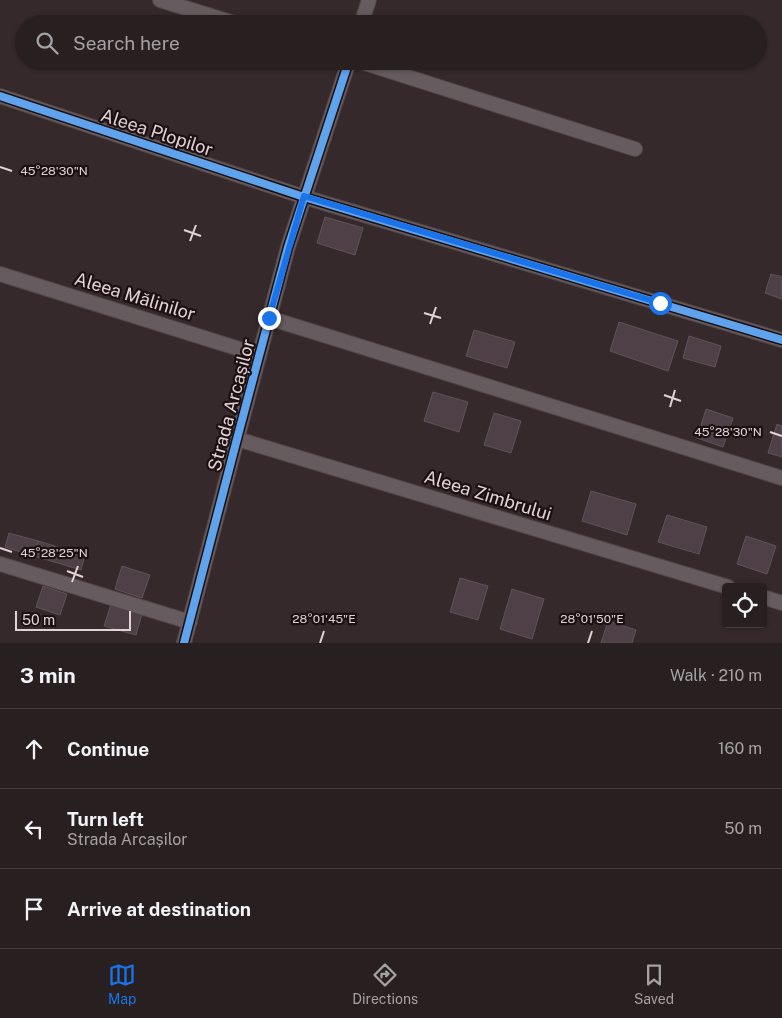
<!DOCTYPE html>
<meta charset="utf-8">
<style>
:root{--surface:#281f21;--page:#342c2e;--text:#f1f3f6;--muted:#a5a2a5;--line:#443d3f;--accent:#1a73e8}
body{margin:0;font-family:"Public Sans",sans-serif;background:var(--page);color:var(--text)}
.controls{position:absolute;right:15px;bottom:15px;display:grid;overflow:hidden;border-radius:5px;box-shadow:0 1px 4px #0004}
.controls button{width:45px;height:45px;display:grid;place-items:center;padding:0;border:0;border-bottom:1px solid var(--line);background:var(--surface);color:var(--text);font:25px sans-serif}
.scale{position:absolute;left:15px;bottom:12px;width:116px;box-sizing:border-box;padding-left:5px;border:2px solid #e3d2d5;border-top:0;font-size:14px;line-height:18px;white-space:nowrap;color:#e3d2d5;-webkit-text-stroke:4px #1b1012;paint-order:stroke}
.stop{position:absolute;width:15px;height:15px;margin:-11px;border:4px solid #1a73e8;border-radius:50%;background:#fff}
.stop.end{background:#1a73e8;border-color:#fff;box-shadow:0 1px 5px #0008}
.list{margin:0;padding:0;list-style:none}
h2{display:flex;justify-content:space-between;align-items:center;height:65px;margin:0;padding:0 20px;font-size:21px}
h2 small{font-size:16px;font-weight:400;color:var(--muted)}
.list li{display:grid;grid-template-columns:32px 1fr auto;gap:15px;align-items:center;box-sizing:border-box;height:80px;padding:0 20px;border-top:1px solid var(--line)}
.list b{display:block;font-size:19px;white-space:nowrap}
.list p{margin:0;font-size:16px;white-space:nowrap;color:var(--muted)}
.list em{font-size:16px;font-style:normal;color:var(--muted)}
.icon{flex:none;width:28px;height:28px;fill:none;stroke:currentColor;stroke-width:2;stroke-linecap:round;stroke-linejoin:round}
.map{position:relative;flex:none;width:782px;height:643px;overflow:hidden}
.search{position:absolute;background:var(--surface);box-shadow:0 1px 4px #0004;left:15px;right:15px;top:15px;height:55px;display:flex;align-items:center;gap:12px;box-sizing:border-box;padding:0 18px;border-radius:28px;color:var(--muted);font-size:19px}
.sheet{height:305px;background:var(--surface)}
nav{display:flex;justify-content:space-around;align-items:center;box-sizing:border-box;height:70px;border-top:1px solid var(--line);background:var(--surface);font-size:14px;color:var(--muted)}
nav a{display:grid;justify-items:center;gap:2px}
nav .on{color:var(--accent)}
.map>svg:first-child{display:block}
.building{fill:#4f4048;stroke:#5e5357}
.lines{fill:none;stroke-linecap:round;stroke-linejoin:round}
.street-casing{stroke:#504547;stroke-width:16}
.street{stroke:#665b5e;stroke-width:14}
.cycleway-casing{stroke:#1b1012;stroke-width:11}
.cycleway{stroke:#60a3ed;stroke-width:8}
.route{stroke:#1a73e8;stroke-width:6}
.ticks{fill:none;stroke:#e3d2d5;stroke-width:2}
.labels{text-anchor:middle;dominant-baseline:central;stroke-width:4.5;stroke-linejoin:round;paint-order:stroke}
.street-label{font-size:18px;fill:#e3d2d5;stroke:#1b1012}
.ticks-label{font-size:12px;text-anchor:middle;fill:#e3d2d5;stroke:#1b1012;stroke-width:4.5;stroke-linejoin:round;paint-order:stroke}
</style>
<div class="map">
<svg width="782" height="643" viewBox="0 0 782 643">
<rect width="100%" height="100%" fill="#36292c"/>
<path class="building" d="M325 217 363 228 355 255 317 243Z
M771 274 782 277V299L765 293Z
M619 322 678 341 668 371 610 351Z
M474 330 515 342 507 368 466 356Z
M689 336 721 346 715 367 683 358Z
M433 392 468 402 459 432 424 421Z
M706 409 733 418 723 447 697 438Z
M494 413 521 421 511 453 484 445Z
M777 424 782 426V457L768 453Z
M591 491 636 504 627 535 582 521Z
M667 515 707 527 699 554 658 542Z
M9 533 38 541 34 556 5 547Z
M746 536 776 546 767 574 737 564Z
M38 541 85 555 81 570 34 556Z
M122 566 150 575 142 598 115 589Z
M460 578 488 586 478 620 450 612Z
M43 586 67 594 60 615 36 607Z
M512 589 544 599 532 639 500 629Z
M111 604 142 614 136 635 104 626Z
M608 621 636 630 632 643H601Z"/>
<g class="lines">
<g class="street-casing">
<path id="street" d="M160 0 237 24
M361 24 369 0
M358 61 635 149
M0 96 304 197 782 340
M0 274 259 355
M269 318 782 478
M237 439 728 587
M0 564 190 622
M763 597 782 603
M184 643 237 439 288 247 349 61"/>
</g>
<use href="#street" class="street"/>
<g class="cycleway-casing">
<path id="cycleway" d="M0 96 304 197 782 340
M184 643 237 439 288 247 349 61"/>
</g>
<use href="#cycleway" class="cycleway"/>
</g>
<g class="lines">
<path class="route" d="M269 318 304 196 660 303"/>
</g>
<path class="ticks" d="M0 167 12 171M184 230 201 236M190 241 196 225M424 313 441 318M430 324 436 307M664 395 681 401M670 407 675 390M770 432 782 436M0 548 12 552M67 571 83 577M72 582 78 566M320 643 324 631M588 643 592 631"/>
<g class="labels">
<g class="street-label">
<text transform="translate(157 132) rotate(18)">Aleea Plopilor</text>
<text transform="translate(135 296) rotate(17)">Aleea Mălinilor</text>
<text transform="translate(231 405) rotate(-75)">Strada Arcașilor</text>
<text transform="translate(488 495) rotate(17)">Aleea Zimbrului</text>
</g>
</g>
<g class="ticks-label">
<text x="54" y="175">45°28'30"N</text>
<text x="728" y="436">45°28'30"N</text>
<text x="54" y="557">45°28'25"N</text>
<text x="324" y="623">28°01'45"E</text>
<text x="592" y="623">28°01'50"E</text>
</g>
</svg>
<div class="controls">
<button><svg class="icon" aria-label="locate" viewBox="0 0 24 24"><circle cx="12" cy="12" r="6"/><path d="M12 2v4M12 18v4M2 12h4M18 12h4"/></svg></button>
</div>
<div class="scale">50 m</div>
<div class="stop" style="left:660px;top:303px"></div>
<div class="stop end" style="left:269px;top:318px"></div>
<div class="search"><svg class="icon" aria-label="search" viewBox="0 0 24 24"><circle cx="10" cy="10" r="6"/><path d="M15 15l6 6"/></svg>Search here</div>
</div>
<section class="sheet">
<h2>3 min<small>Walk · 210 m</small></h2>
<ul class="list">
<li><svg class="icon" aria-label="ahead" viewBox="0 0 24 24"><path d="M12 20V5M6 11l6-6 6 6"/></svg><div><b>Continue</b></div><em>160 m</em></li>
<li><svg class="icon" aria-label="left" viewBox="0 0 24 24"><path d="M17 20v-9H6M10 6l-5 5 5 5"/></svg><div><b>Turn left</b><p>Strada Arcașilor</p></div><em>50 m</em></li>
<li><svg class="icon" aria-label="arrive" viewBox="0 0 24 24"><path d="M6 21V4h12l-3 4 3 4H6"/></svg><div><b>Arrive at destination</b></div></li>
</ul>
</section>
<nav>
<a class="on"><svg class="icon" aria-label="map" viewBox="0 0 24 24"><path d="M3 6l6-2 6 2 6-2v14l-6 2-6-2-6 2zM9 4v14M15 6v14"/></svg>Map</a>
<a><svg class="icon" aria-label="directions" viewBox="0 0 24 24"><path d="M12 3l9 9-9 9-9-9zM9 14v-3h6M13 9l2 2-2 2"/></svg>Directions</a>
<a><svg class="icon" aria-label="saved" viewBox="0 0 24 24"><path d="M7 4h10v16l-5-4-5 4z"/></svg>Saved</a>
</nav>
